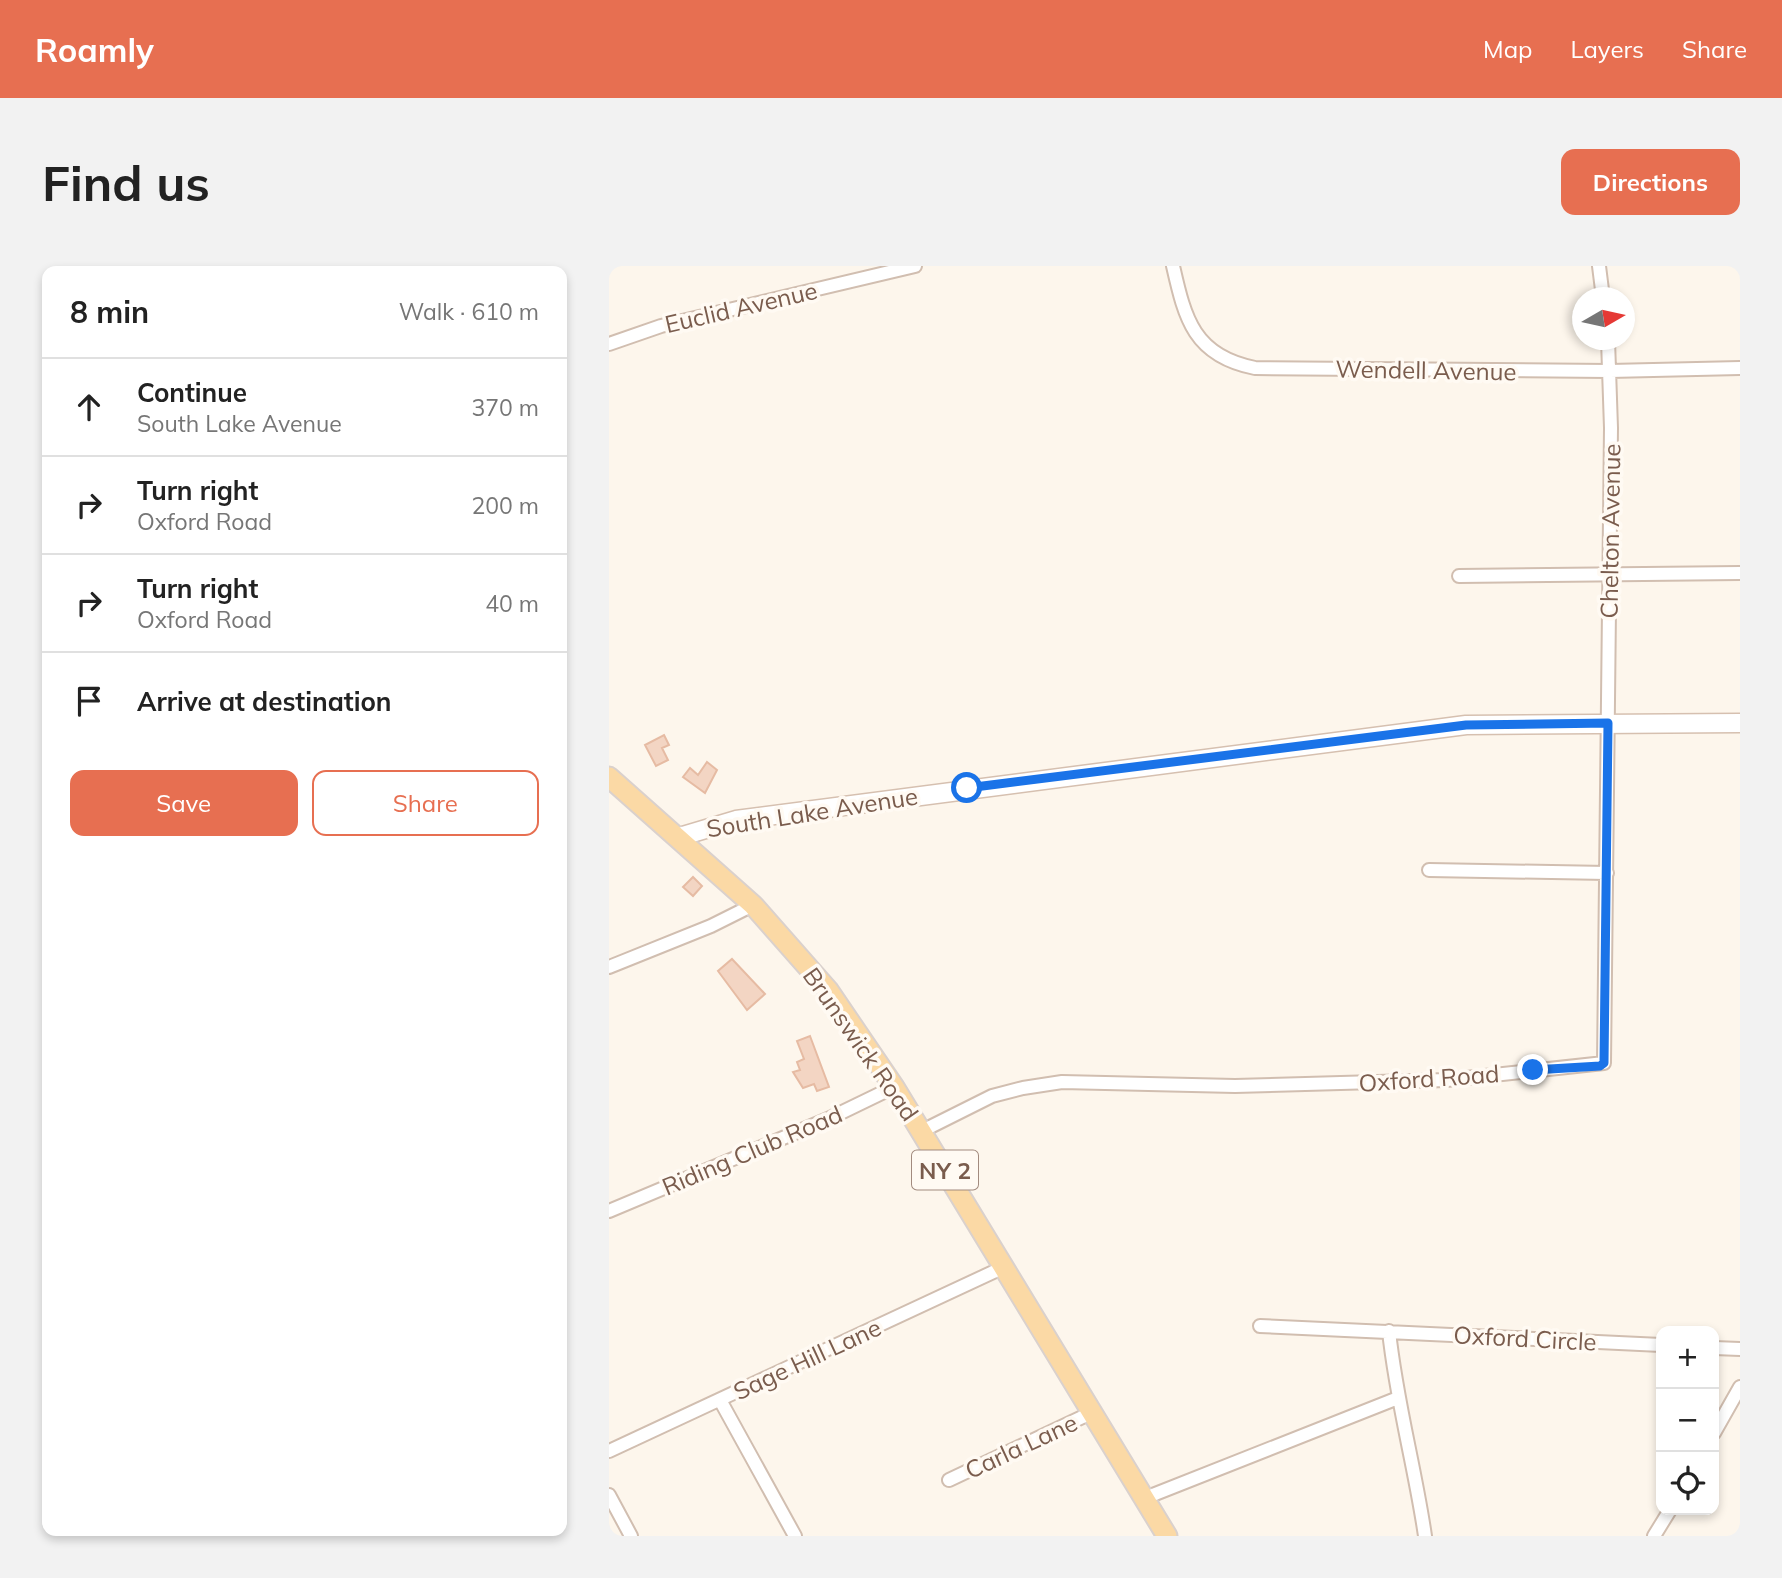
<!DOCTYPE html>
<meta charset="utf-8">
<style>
:root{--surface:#fff;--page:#f2f2f2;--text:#222;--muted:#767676;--line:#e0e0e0;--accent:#e76f51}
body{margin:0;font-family:Mulish,sans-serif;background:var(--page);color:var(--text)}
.controls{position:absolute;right:21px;bottom:21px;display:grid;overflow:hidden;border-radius:14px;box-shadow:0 4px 10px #0003}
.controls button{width:63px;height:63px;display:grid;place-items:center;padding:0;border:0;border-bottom:2px solid var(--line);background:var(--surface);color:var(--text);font:35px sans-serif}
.compass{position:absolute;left:963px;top:21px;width:63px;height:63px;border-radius:50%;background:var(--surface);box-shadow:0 4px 10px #0003;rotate:81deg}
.stop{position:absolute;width:21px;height:21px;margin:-16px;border:5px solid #1a73e8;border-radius:50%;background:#fff}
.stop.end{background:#1a73e8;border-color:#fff;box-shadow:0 2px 7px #0008}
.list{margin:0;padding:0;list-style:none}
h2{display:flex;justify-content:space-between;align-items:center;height:91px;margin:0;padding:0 28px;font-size:30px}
h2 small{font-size:23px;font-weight:400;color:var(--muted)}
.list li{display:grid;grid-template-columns:46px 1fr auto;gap:21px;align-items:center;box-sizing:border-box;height:98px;padding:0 28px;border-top:2px solid var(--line)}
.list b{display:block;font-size:26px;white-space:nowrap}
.list p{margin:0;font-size:23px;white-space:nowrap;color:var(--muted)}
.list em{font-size:23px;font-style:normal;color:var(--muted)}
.actions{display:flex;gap:14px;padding:21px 28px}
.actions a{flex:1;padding:16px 0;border:2px solid var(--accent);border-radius:14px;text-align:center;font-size:24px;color:var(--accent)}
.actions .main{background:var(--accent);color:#fff}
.icon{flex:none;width:38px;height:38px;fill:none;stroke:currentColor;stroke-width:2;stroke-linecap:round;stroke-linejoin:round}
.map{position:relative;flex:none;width:1131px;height:1270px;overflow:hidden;border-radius:14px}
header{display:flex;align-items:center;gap:42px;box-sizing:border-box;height:98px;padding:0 35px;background:var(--accent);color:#fff}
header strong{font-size:33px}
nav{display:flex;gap:38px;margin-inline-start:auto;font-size:24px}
.intro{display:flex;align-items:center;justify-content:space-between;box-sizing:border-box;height:168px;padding:0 42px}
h1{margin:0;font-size:49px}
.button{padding:18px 32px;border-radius:14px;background:var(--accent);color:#fff;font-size:24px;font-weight:700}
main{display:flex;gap:42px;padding:0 42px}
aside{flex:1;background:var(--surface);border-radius:14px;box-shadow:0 4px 10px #0003}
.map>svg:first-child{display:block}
.building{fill:#f3d5c3;stroke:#e6bba3;stroke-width:2}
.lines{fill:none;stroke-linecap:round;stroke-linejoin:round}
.street-casing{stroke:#d1beb0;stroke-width:16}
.secondary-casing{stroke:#d6c0b0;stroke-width:21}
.primary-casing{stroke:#dad1cd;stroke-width:23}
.street{stroke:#fff;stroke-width:12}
.secondary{stroke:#fff;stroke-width:18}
.primary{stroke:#fbd9a5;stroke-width:19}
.route{stroke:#1a73e8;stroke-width:9}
.labels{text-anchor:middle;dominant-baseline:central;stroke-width:7;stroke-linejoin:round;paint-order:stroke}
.shield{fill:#fffaf3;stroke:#a28b7f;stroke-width:2}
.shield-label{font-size:23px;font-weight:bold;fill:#7a5c4d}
.street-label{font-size:24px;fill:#7a5c4d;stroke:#fffaf3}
</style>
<header>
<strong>Roamly</strong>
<nav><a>Map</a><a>Layers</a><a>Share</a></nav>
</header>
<div class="intro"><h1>Find us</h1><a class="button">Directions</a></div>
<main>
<aside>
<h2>8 min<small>Walk · 610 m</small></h2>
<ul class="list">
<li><svg class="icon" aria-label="ahead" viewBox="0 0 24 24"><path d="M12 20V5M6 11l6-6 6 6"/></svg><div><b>Continue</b><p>South Lake Avenue</p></div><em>370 m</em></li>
<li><svg class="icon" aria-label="right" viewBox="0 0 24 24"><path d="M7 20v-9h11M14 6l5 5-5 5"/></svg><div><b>Turn right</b><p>Oxford Road</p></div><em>200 m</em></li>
<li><svg class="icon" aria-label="right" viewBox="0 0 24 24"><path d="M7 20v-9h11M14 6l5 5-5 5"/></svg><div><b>Turn right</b><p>Oxford Road</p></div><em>40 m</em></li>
<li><svg class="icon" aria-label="arrive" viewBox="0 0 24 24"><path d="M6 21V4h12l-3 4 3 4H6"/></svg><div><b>Arrive at destination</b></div></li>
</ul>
<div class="actions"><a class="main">Save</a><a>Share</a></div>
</aside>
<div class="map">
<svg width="1131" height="1270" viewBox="0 0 1131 1270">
<rect width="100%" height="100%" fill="#fdf6ec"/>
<path class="building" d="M55 469 60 479 53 482 59 494 47 500 36 479Z
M98 496 108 504 96 527 74 511 81 502 89 509Z
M84 611 93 620 84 630 74 621Z
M123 693 156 728 138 744 109 705Z
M201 770 220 821 208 825 205 818 194 822 184 806 191 804 188 796 195 793 188 775Z"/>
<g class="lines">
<g class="street-casing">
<path id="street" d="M564 0C576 53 585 90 646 102L1001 105 1131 102
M990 0 994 32
M0 78 52 60 306 0
M850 310 1131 307
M820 604 998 607
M0 701 102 660 144 639
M313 865 383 830 414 822 453 816 626 820 838 814 995 797 1002 162 999 74
M0 945 219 853 285 821
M651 1060 1052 1079
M780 1065C787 1134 806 1201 816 1270
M1105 1082 1131 1083
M111 1134 186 1270
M1105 1167 1131 1121
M0 1185 395 1001
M340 1214 484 1146
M0 1229 22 1270
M536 1232 789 1132
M1045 1270 1061 1244"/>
</g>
<g class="secondary-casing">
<path id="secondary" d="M70 571 127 554 857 459 1131 457"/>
</g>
<g class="primary-casing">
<path id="primary" d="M0 511 144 639 219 724 285 821 558 1270"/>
</g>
<use href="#street" class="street"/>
<use href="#secondary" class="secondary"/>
<use href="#primary" class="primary"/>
</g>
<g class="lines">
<path class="route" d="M358 522 857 459 999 457 995 797 991 800 924 804"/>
</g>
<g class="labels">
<rect class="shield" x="303" y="884.5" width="66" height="39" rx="5"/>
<g class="shield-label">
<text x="336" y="904">NY 2</text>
</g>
<g class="street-label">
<text transform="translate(132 41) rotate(-13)">Euclid Avenue</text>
<text transform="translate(817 104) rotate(1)">Wendell Avenue</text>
<text transform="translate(1001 265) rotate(-89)">Chelton Avenue</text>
<text transform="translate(203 546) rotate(-9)">South Lake Avenue</text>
<text transform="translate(252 778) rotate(55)">Brunswick Road</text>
<text transform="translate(820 812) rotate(-4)">Oxford Road</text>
<text transform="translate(143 884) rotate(-23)">Riding Club Road</text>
<text transform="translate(916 1072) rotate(3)">Oxford Circle</text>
<text transform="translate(198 1093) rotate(-25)">Sage Hill Lane</text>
<text transform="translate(412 1180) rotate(-25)">Carla Lane</text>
</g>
</g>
</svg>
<div class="controls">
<button>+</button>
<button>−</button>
<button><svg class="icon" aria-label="locate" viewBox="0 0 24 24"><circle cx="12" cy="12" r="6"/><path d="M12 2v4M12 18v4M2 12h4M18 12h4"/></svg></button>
</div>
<svg class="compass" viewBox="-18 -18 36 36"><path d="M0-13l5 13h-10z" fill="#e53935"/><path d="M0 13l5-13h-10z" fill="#767676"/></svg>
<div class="stop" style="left:358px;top:522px"></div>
<div class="stop end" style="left:924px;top:804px"></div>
</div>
</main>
